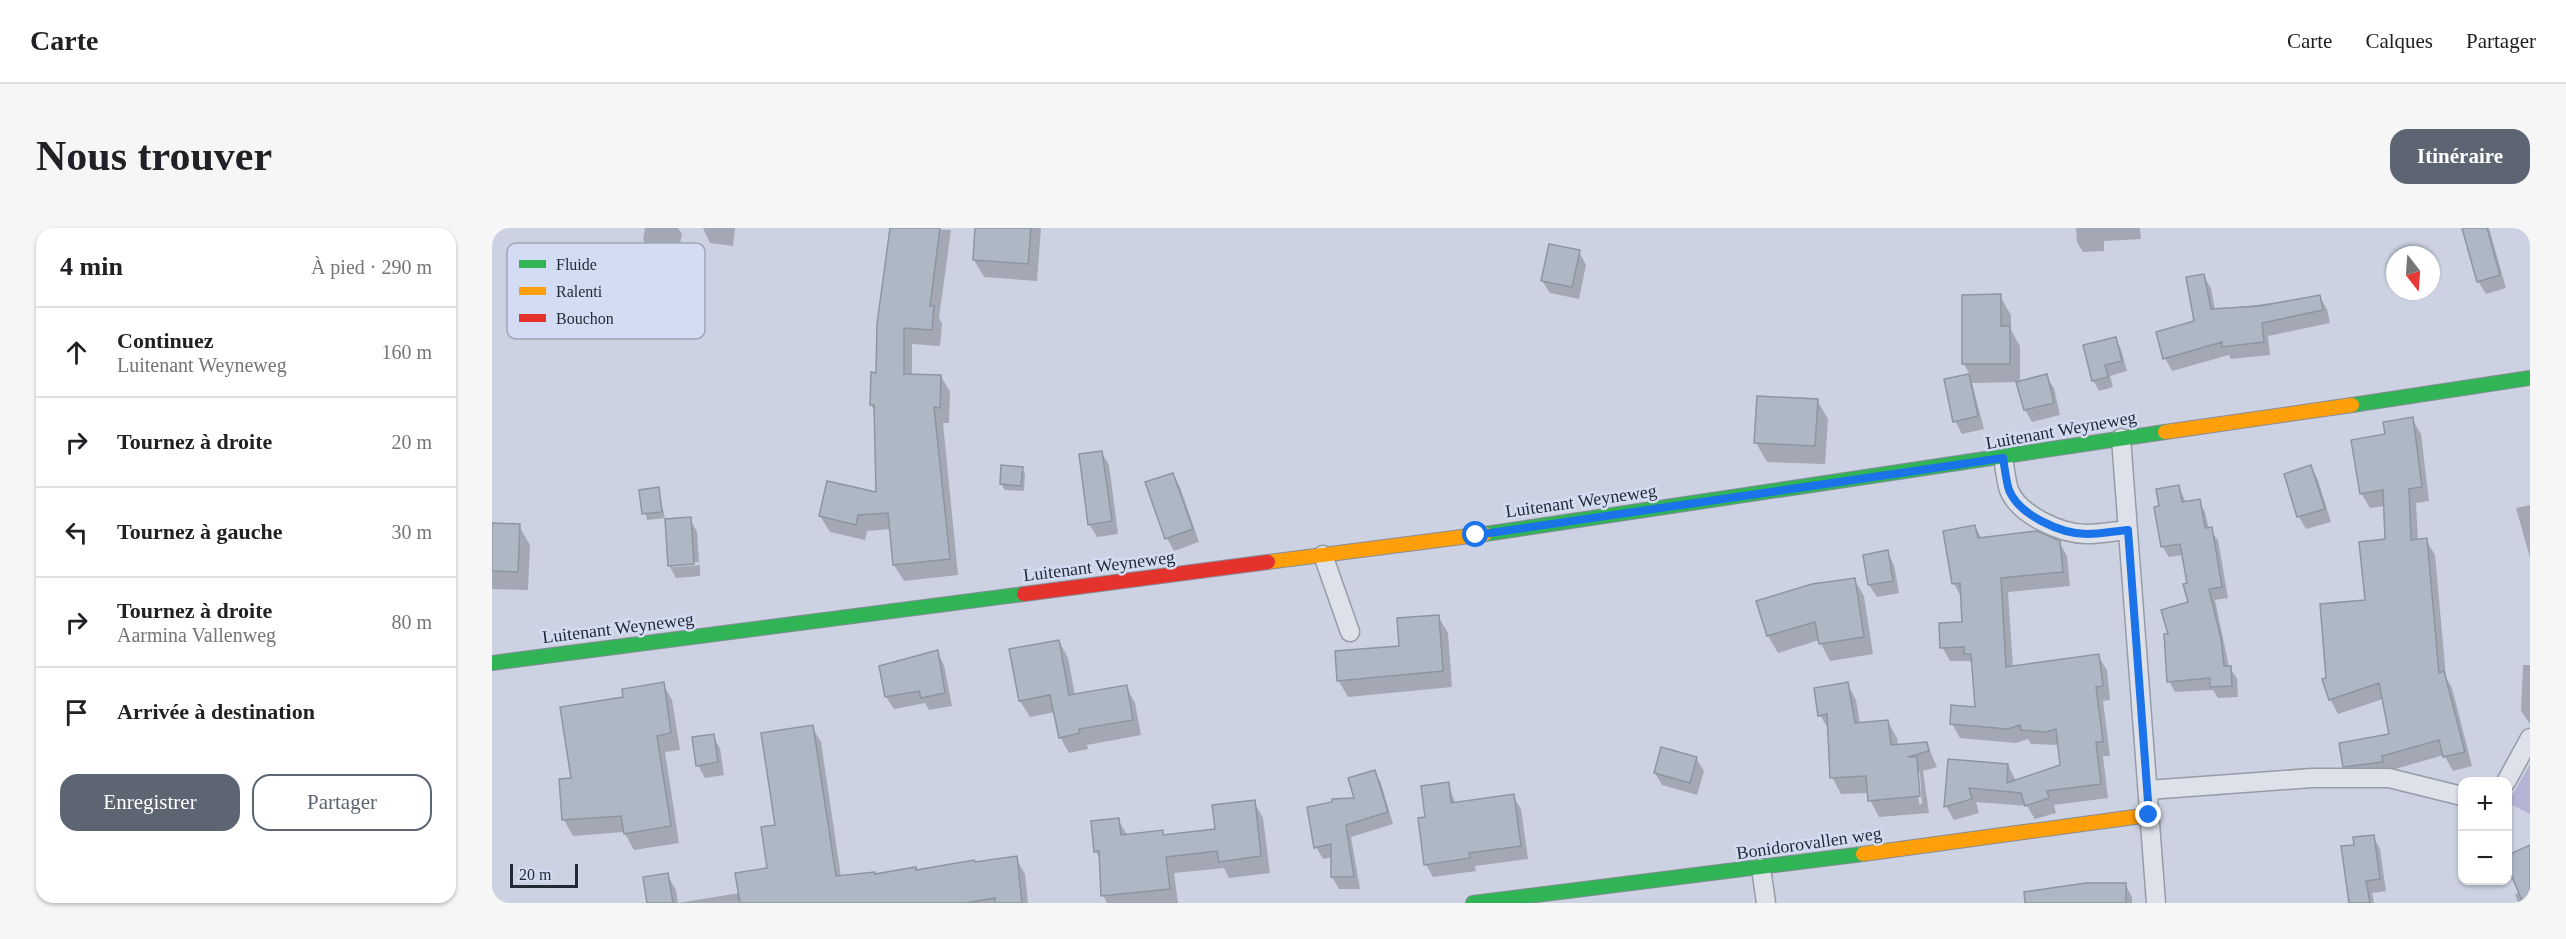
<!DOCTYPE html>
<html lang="fr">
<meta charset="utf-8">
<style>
:root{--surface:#fff;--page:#f6f6f6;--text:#202124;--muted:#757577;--line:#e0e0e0;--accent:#5c6571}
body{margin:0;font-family:"Times New Roman",serif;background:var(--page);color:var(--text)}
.controls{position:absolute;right:18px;bottom:18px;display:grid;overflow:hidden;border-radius:12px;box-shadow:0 2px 4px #0004}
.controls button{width:54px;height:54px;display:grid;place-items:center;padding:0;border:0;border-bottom:2px solid var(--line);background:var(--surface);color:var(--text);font:30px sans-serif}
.compass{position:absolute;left:1894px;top:18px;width:54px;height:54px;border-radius:50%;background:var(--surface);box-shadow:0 2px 4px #0004;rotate:163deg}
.scale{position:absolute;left:18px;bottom:15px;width:68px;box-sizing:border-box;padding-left:6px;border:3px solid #1f2a34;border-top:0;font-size:16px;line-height:21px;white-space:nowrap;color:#1f2a34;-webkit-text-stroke:4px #d3dcf2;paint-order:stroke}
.stop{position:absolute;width:18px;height:18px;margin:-14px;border:4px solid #1a73e8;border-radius:50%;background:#fff}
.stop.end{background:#1a73e8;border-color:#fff;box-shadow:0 2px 6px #0008}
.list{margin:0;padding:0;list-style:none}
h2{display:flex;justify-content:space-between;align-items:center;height:78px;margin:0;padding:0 24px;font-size:26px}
h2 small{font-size:20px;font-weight:400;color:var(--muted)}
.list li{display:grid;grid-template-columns:39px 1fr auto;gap:18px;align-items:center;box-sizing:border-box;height:90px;padding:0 24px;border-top:2px solid var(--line)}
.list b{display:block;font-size:22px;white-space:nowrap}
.list p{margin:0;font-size:20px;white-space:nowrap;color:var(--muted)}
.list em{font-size:20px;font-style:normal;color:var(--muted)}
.actions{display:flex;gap:12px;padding:18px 24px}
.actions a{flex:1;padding:14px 0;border:2px solid var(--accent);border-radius:18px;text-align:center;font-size:21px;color:var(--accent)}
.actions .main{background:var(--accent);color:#fff}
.icon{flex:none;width:33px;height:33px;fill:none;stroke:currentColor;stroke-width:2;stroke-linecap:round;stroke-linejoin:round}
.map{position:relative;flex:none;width:2038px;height:675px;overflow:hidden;border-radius:18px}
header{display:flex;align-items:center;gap:36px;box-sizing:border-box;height:84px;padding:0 30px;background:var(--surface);border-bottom:2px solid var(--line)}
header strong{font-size:28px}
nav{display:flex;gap:33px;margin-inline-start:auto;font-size:21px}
.intro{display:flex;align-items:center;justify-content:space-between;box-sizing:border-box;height:144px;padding:0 36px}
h1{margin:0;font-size:42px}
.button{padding:15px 27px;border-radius:18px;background:var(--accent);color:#fff;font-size:21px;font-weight:700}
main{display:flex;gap:36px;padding:0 36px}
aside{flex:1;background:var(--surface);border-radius:18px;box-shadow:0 2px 4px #0004}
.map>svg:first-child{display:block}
.green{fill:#b3b3d3}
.shadow{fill:#0003;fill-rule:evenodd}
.building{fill:#aeb8c5;stroke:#8c96a1;stroke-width:1.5}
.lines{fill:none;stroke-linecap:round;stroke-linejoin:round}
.street-casing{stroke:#969ca7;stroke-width:21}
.fast-casing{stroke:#868c97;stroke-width:16}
.slow-casing{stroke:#868c97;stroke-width:16}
.jam-casing{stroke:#868c97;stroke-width:16}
.street{stroke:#dee1ea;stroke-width:18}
.fast{stroke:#30b455;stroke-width:14}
.slow{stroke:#ff9f0a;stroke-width:14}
.jam{stroke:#e5322d;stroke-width:14}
.route{stroke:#1a73e8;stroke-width:8}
.labels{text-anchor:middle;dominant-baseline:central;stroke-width:5;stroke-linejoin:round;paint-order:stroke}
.street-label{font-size:18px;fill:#1f2a34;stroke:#d3dcf2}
.key{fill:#d3dcf2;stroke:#9da7b9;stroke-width:1.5}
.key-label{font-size:16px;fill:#1f2a34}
</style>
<header>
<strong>Carte</strong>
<nav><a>Carte</a><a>Calques</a><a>Partager</a></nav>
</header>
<div class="intro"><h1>Nous trouver</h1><a class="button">Itinéraire</a></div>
<main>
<aside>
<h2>4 min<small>À pied · 290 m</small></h2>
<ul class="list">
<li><svg class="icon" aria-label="ahead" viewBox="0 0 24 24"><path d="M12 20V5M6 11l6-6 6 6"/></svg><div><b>Continuez</b><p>Luitenant Weyneweg</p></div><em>160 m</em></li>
<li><svg class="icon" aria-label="right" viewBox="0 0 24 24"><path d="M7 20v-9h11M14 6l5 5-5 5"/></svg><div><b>Tournez à droite</b></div><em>20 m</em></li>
<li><svg class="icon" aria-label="left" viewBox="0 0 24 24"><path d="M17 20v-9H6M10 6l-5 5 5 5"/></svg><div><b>Tournez à gauche</b></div><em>30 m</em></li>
<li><svg class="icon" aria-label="right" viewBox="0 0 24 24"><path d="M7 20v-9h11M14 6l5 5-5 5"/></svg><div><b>Tournez à droite</b><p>Aarmina Vallenweg</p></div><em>80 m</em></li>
<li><svg class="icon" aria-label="arrive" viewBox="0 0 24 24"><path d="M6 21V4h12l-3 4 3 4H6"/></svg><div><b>Arrivée à destination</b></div></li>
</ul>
<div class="actions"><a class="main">Enregistrer</a><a>Partager</a></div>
</aside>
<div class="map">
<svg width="2038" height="675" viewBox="0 0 2038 675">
<rect width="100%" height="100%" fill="#ccd2e2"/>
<path class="green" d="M2038 536V586L2016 575Z"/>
<path class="shadow" d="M153 0H186L190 6 185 30 158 25 151 12Z
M211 0H243L241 18 218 15Z
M399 0 459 2 447 90 450 95 448 118 420 116V147L449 148 458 164 457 195H451L466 347 412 353 402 337 399 301 375 303 373 312 338 304 328 288 386 266 383 183 379 177 386 146Z
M484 0H549L545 53 492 49 482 32Z
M1584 0H1648L1649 11 1612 13V23L1591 24 1585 14Z
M1971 0H1997L2014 60 1994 66 1986 53Z
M1087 24 1094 37 1087 71 1058 65 1050 53Z
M1711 47 1719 60 1723 82 1828 69 1835 81 1838 95 1776 108 1778 127 1739 131 1737 127 1680 143 1673 130 1704 94Z
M1508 68 1519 87V102L1528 118V154L1554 148 1562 160 1568 187 1540 194 1533 182 1526 154 1480 155 1492 201 1470 206 1463 193 1454 152 1478 147 1472 136Z
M1623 110 1629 121 1635 143 1618 148 1621 159 1607 163 1601 152Z
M1325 172 1336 191 1333 236 1275 234 1264 215Z
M1920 191 1929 206 1937 273 1924 275 1926 313 1934 312 1943 327 1954 449 1960 460 1980 538 1961 543 1952 527 1861 553 1853 538 1899 507 1891 471 1846 486 1838 471 1836 451 1874 373 1894 313 1893 278 1878 280 1869 265 1895 208Z
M610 225 617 237 626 306 605 309 597 296Z
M1819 239 1826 252 1839 294 1814 301 1807 289 1794 247Z
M530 240 533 246 532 263 513 262 509 256Z
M681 246 688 259 707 314 682 323 675 310Z
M1687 259 1694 275 1707 272 1713 284 1717 301 1726 312 1736 370 1723 372 1737 439 1745 450 1746 469 1726 470 1721 462 1683 464 1677 453 1678 407 1698 375 1691 327 1677 329 1670 318 1669 280Z
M166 261 173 290 155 292 149 263Z
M2038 277V330L2024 280Z
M198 291 205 304 207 334 181 336V339L208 337V348L184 350 177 337Z
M0 297 27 298 38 317 36 362 0 361Z
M1483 299 1490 311 1567 314 1575 328 1578 358 1516 364 1521 440 1606 428 1615 442 1618 472 1611 473 1618 528H1611L1616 570 1562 577 1564 585 1543 591 1535 578 1484 574 1487 585 1462 592 1454 578 1457 533 1516 537 1524 553 1570 538 1567 517 1539 516 1536 511 1524 515 1468 510 1460 496 1485 480 1481 439 1478 433H1458L1450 419 1472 395 1470 370 1462 356 1453 304Z
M1395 324 1402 337 1407 365 1385 369 1377 357Z
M1362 351 1372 368 1381 426 1338 433 1327 412 1286 425 1276 408 1266 374Z
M946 388 956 405 960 459 856 469 846 452 909 419Z
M567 413 576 430 583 467 634 459 643 475 649 507 595 517 596 521 577 525 568 509 563 484 538 489 528 473 519 423Z
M445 424 452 437 460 478 437 482 433 475 402 481 394 469Z
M2031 437H2038V496L2029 483Z
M1355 455 1364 472 1368 496 1396 494 1405 510 1406 518 1435 516 1445 539 1431 543 1437 585 1387 589 1378 572 1377 565 1349 566 1340 549 1338 504 1328 487ZM1424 542 1428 545 1430 576H1427Z
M171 456 180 472 188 522 173 524 187 615 142 622 132 604 81 608 72 592 69 552H81L133 470Z
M320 499 329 514 349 649 425 643 524 630 533 646 536 675H156L175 646 184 662 186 675 247 665 277 641 285 598Z
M221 508 228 520 232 547 213 550 206 537Z
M1204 530 1212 543 1205 567 1170 557 1163 545Z
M882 543 889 555 901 596 859 609 868 661H847L840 649 841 629 831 631 824 619 841 576 864 572Z
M956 556 964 576 1021 568 1029 581 1036 631 983 638 984 643 941 649 934 637 927 592 935 591Z
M762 574 771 590 778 645 737 650 732 640 682 645 686 675H615L611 667 609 633 604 623 626 592 636 608 670 603 672 608 724 603Z
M1881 608 1888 621 1894 663 1880 665 1882 675H1857L1864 618Z
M2038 618V675H2026L2023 666 2028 665 2016 635V628Z
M1633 656 1640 669V675H1542Z"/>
<path class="building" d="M398 0H448L438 78H442L440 102 412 100V146L449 147 448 180 442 179 458 331 401 337 396 285 366 287 364 297 327 288 335 253 384 264 382 177H378L379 144 384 145 385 96Z
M483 0H539L536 36 481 32Z
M1970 0H1995L2008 47 1985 54Z
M1057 16 1088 22 1080 59 1049 53Z
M1712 46 1719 81 1768 78 1828 67 1831 82 1770 95 1772 114 1730 119V114L1671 131 1664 104 1702 93 1694 49Z
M1509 66V98H1518V136H1470V67Z
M1624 109 1630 133 1613 137 1616 149 1600 153 1591 117Z
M1477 146 1486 188 1461 194 1452 151Z
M1555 146 1562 175 1532 182 1524 154Z
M1265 168 1326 171 1323 218 1262 215Z
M1921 189 1930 259 1917 261 1919 312 1935 310 1947 445 1952 443 1973 524 1951 529 1947 512 1890 528 1891 534 1851 539 1847 515 1897 506 1887 455 1837 472 1830 451 1834 450 1828 376 1873 372 1867 314 1893 311 1891 262 1868 266 1859 212 1893 206 1891 194Z
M610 223 620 293 596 297 587 226Z
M509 237 531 239 529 258 508 256Z
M1819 237 1833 281 1805 289 1792 246Z
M681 245 701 301 673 311 653 254Z
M1687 257 1690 274 1708 271 1713 300 1720 299 1730 359 1717 361 1729 411 1732 438H1739L1740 458 1718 459V450L1675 454 1672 406H1676L1669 382 1696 374 1691 356 1695 355 1688 316 1669 319 1662 279 1667 278 1664 261Z
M167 259 170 284 150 286 147 262Z
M199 289 202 336 176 338 173 291Z
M0 295 28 296 26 344 0 343Z
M1483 297 1486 310 1545 303 1568 313 1571 344 1509 350 1514 439 1607 426 1611 458 1604 459 1611 514H1604L1609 556 1555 563 1557 570 1533 578 1529 565 1477 560 1480 571 1452 579 1456 531 1516 536 1515 555 1568 537 1564 501 1554 504 1529 502 1528 497 1516 501 1458 496 1459 477 1483 479 1479 426H1472V419L1448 420 1447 395 1470 394 1468 355 1460 356 1451 303Z
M1396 322 1401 353 1376 357 1371 327Z
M1363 350 1372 409 1327 416 1323 394 1275 408 1264 373 1320 356Z
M947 387 951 443 845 453 843 423 907 418 905 390Z
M567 412 577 467 635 457 641 492 587 501 588 505 567 510 558 467 527 473 517 421Z
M446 422 453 465 429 470 427 463 393 469 387 438Z
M172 454 179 505 165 508 179 598 132 606 129 588 70 592 67 551 79 550 68 479 131 469 130 461Z
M1356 454 1363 495 1396 492 1399 517 1435 514 1437 523 1416 529H1425L1428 568 1376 573 1374 548 1338 550 1335 486 1326 488 1322 460Z
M321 497 344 648 383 644V646L424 639V642L482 632 483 634 525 628 530 675H503V670L473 675H248L243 645 275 640 269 599 283 597 269 505Z
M222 506 226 534 204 538 200 509Z
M1169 519 1205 529 1198 555 1162 545Z
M883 542 896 584 854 597 862 649H839V616L822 620 815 579 840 574V571L862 570 856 550Z
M957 554 959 575 1022 566 1029 618 977 625 978 630 932 637 926 590 933 589 929 558Z
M763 572 769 628 727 634 725 623 674 629 678 661 609 668 607 623 602 624 599 593 627 590 629 607 671 602V607L723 601 720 577Z
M1882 607 1888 651 1874 653 1878 675H1857L1849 618 1862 617 1861 609Z
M2038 617V675H2031L2016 639V627Z
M176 645 181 675H155L151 649Z
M1594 655H1634V675H1533L1532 664Z"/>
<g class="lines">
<g class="street-casing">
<path id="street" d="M1629 210 1664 675
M1511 230C1513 241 1514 253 1517 262 1527 287 1569 306 1595 306 1609 306 1623 303 1636 302
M831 327 858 404
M2014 554 2038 510
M1656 562 1820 550H1897L1970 568
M1269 640 1274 675"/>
</g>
<g class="fast-casing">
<path id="fast" d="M1860 177 2038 150
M993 306 1673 204
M0 435 532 366
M981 675 1371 626"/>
</g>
<g class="slow-casing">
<path id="slow" d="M1673 204 1860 177
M776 334 993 306
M1371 626 1657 587"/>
</g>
<g class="jam-casing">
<path id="jam" d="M532 366 776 334"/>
</g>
<use href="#street" class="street"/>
<use href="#fast" class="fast"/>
<use href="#slow" class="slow"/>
<use href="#jam" class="jam"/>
</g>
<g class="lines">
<path class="route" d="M984 307 1511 230C1513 241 1514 253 1517 262 1527 287 1569 306 1595 306 1608 306 1623 303 1636 302L1657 587"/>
</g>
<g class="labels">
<g class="street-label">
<text transform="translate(1569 202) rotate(-10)">Luitenant Weyneweg</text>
<text transform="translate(1089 273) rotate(-8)">Luitenant Weyneweg</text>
<text transform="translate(607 338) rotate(-7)">Luitenant Weyneweg</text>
<text transform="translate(126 400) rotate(-7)">Luitenant Weyneweg</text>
<text transform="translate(1317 615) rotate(-8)">Bonidorovallen weg</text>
</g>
</g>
<rect x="15" y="15" width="198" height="96" rx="9" class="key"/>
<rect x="27" y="32" width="27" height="8" fill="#30b455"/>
<rect x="27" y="59" width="27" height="8" fill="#ff9f0a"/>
<rect x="27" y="86" width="27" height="8" fill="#e5322d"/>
<g class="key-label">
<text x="64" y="42">Fluide</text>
<text x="64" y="69">Ralenti</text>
<text x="64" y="96">Bouchon</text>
</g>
</svg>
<div class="controls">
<button>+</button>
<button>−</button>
</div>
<svg class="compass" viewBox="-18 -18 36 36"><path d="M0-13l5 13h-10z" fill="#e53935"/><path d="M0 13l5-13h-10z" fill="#757577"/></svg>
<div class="scale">20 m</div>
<div class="stop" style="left:984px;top:307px"></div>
<div class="stop end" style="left:1657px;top:587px"></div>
</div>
</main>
